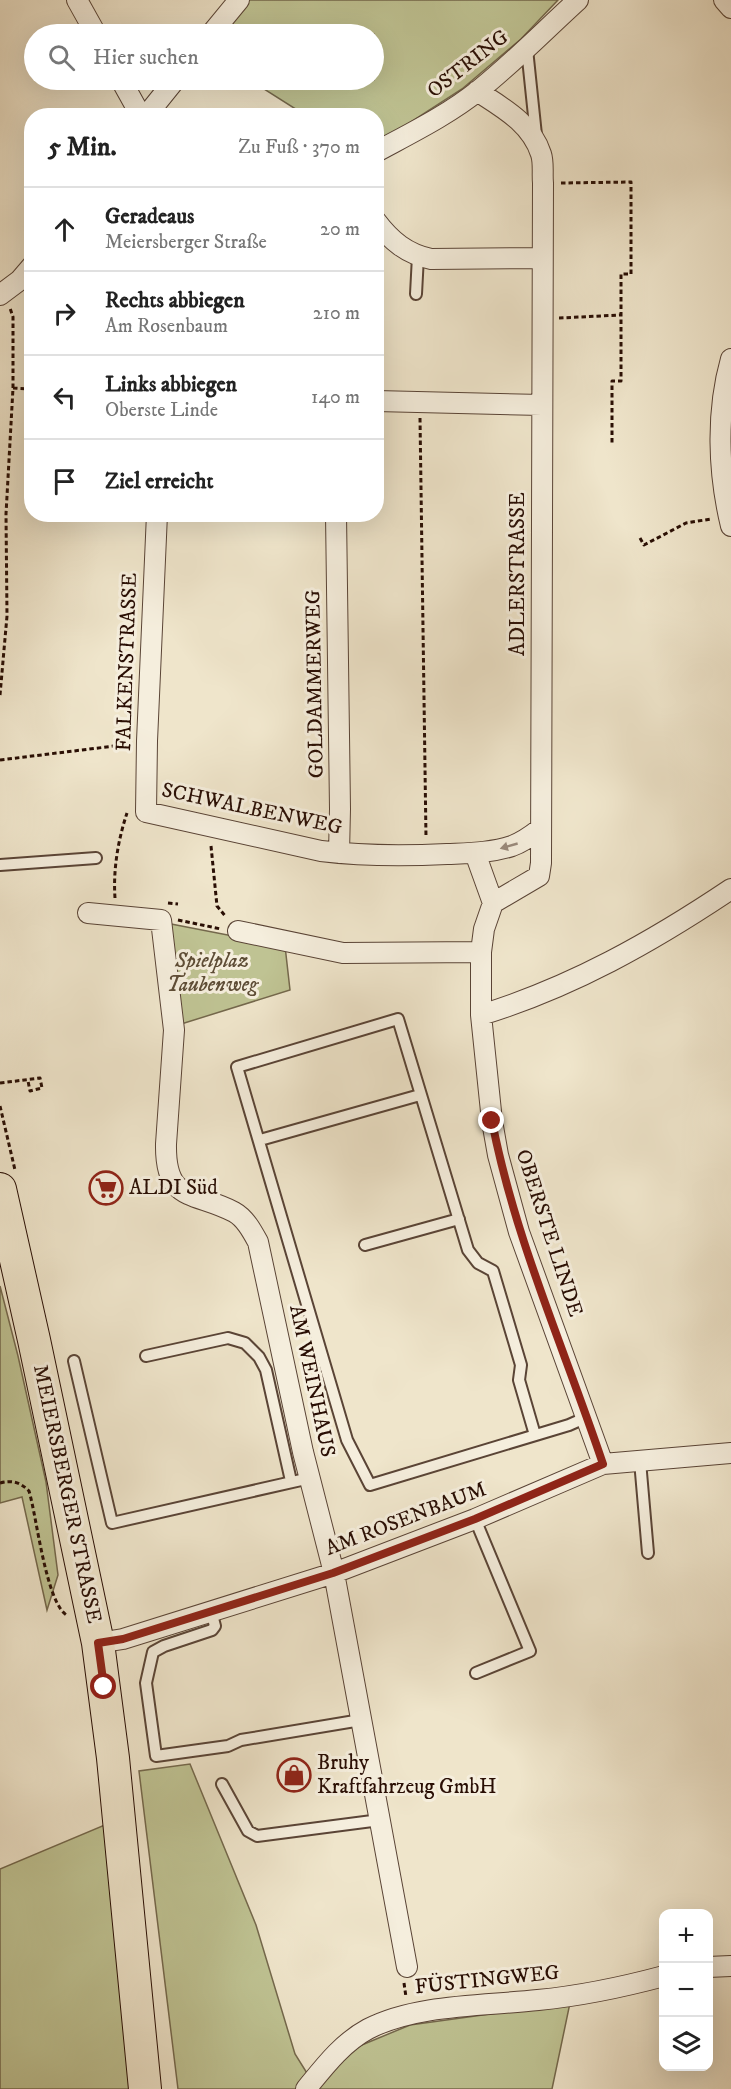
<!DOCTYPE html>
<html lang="de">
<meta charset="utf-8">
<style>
:root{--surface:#fff;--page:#f6f6f6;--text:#222;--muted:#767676;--line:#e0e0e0}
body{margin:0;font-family:"IM FELL DW Pica",serif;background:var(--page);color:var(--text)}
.controls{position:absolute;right:18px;bottom:18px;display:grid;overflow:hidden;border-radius:12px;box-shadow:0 6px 24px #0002}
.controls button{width:54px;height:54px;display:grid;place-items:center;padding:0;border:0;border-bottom:2px solid var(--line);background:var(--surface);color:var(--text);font:30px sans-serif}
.stop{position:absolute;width:18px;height:18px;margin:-14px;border:4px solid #8f2418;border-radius:50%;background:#fff}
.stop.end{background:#8f2418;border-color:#fff;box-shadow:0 2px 6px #0008}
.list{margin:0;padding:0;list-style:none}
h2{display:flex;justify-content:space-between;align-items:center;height:78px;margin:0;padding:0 24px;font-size:26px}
h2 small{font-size:20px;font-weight:400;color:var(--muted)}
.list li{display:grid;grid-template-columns:39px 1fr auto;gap:18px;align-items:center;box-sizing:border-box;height:84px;padding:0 24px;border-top:2px solid var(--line)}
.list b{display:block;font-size:22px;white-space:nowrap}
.list p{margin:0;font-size:20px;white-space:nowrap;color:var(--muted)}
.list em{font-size:20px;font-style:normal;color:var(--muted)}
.icon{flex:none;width:33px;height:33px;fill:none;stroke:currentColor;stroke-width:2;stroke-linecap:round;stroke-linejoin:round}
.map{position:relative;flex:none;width:731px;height:2089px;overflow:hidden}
.search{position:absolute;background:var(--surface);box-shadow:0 6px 24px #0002;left:24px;top:24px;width:360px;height:66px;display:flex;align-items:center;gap:15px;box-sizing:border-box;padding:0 21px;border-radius:33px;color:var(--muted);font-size:22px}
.panel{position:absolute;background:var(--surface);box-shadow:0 6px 24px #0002;left:24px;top:108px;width:360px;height:414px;border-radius:24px}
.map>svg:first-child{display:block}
.green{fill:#bfc393;stroke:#74684c;stroke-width:1.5}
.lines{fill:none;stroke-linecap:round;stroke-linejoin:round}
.service-casing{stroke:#5a4436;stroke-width:14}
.minor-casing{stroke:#5a4436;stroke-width:22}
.primary-casing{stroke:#290e04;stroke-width:34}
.path{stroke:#290e04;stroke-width:3;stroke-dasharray:4.5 3;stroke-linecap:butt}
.service{stroke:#f5eedd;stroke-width:10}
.minor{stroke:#f5eedd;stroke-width:20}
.primary{stroke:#efe5cb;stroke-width:32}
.oneway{fill:#99897b}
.route{stroke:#8f2418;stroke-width:8}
.labels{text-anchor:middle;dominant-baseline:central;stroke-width:6;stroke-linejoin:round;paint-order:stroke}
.street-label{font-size:21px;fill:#290e04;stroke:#f5eedd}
.park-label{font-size:21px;font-style:italic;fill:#5e4d36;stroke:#f5eedd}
.poi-label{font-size:21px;fill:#290e04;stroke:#f5eedd;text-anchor:start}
</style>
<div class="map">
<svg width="731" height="2089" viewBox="0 0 731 2089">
<rect width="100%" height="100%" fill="#efe5cb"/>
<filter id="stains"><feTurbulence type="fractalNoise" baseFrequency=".00333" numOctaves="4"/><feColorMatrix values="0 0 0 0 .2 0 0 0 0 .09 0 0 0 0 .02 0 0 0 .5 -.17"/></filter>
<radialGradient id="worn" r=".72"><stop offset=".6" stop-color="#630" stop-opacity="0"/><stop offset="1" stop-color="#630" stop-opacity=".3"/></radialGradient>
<path class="green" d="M248 0H558L521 39 462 89 394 133 377 141 376 116 305 115 250 80H374V34H223Z
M166 923 285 946 290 990 178 1025Z
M0 1286 18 1356 46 1482 58 1575 47 1610 22 1497 0 1503Z
M190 1764 256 1925 295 2054 315 2086 357 2047 410 2025 570 2003 552 2089H178L139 1771Z
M107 1824 136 2089H0V1869Z"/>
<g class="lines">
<g class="service-casing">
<path id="service" d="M527 49 536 135
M416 294 418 256
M0 865 96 858
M260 1140 420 1095
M365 1245 459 1219
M146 1356 228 1338 245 1343 259 1357 266 1370 291 1481
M74 1361 112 1523 310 1478
M535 1435 519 1380 521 1365 493 1271 478 1263 468 1250 398 1019 237 1067 347 1440 370 1485 569 1425 587 1417
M640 1461 648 1553
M475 1519 530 1651 476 1673
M211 1611 215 1626 212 1630 164 1646 153 1652 146 1683 156 1756 228 1746 241 1740 361 1720
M222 1784 248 1831 257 1836 380 1820"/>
</g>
<g class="minor-casing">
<path id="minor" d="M77 0 96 34
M724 0 731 8
M211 34 239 0
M121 80 141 116
M477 91C503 108 531 123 541 154 544 163 542 174 543 183L541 863 539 876 493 903
M146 116 175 80
M376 152C411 133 448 115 479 90 514 62 545 30 578 0
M376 221C391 241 407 254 431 259L542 258
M0 295 20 280 32 266
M731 359C716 412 718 472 731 526
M376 401 542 405
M157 514 147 741 146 812 321 851C362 856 405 856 447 854 468 853 491 853 512 846 523 842 531 836 540 829
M336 514 340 809 339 853
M475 853 493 903
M493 903 484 929 481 952V1015L492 1121 498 1155 519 1232 603 1464
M88 913 161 920 174 1030 166 1144C165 1203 194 1191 234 1212 245 1218 252 1231 258 1242L303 1452 334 1573 407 1967
M238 931 343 953 481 952
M481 1015C572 987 652 942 731 889
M98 1643 123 1639 334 1573 475 1519 603 1464 731 1453
M708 1967 731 1966
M306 2089C324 2067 342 2043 368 2029 416 2004 484 2006 538 2000 580 1996 623 1987 664 1976"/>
</g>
<g class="primary-casing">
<path id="primary" d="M0 1189 34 1340 98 1643 113 1758 145 2089"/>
</g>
<path class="path" d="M561 183 631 182V274H621V381H612V445
M559 318 621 315
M13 388 32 389
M420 418 426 838
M640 538 644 545 686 523 711 519
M0 695 7 616 6 514 13 388V317L10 308
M0 760 131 744
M211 846 217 906 226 917
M115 898C113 870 118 840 127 813
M168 903 178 904
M178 920 221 929
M0 1083 40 1078 42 1088 30 1091 28 1081
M0 1106 15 1170
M0 1483C12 1480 20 1482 29 1491 37 1517 46 1605 68 1616
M404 1983 406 1997"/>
<use href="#service" class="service"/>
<use href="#minor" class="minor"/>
<use href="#primary" class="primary"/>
</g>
<defs><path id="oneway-solid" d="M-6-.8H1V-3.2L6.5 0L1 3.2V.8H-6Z" transform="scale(1.5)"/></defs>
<use class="oneway" href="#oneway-solid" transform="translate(509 846) rotate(164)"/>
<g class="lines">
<path class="route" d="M104 1687 98 1643 123 1639 333 1573 475 1519 603 1464C565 1350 515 1240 492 1121"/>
</g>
<defs>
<g id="supermarket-ring" transform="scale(1.725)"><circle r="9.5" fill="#f5eedd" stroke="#8f2418" stroke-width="1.5"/><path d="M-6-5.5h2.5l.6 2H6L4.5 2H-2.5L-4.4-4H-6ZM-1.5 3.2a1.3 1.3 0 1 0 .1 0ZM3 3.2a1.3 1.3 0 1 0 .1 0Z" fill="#8f2418"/></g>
<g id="shop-ring" transform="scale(1.725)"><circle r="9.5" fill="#f5eedd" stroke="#8f2418" stroke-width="1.5"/><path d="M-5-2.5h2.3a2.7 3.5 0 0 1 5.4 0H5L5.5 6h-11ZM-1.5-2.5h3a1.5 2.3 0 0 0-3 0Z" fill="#8f2418"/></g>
</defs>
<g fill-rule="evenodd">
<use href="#supermarket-ring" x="106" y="1188"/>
<use href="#shop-ring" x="294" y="1775"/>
</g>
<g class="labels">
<g class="street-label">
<text transform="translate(468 64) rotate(-38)">OSTRING</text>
<text transform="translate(518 574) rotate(-90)">ADLERSTRASSE</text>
<text transform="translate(127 662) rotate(-88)">FALKENSTRASSE</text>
<text transform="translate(315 684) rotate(-91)">GOLDAMMERWEG</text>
<text transform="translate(252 809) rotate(12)">SCHWALBENWEG</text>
<text transform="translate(549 1233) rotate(72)">OBERSTE LINDE</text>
<text transform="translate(312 1381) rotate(78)">AM WEINHAUS</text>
<text transform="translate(67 1494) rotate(78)">MEIERSBERGER STRASSE</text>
<text transform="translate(406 1519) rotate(-21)">AM ROSENBAUM</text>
<text transform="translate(487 1980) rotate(-6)">FÜSTINGWEG</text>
</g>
<g class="park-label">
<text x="212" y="961">Spielplaz<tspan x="212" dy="24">Taubenweg</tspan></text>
</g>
<g class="poi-label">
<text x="129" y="1188">ALDI Süd</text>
<text x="317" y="1763">Bruhy<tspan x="317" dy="24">Kraftfahrzeug GmbH</tspan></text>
</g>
</g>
<rect width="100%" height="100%" filter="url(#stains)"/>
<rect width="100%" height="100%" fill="url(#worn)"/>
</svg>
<div class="controls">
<button>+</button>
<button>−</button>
<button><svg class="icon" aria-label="layers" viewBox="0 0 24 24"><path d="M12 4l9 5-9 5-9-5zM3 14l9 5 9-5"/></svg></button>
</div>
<div class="stop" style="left:104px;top:1687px"></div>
<div class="stop end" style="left:492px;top:1121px"></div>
<div class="search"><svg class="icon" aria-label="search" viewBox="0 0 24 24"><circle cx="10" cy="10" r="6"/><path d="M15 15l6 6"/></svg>Hier suchen</div>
<section class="panel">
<h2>5 Min.<small>Zu Fuß · 370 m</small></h2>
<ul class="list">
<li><svg class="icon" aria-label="ahead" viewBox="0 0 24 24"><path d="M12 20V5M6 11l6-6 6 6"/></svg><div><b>Geradeaus</b><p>Meiersberger Straße</p></div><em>20 m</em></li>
<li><svg class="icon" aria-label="right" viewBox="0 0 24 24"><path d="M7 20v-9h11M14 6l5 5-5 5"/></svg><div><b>Rechts abbiegen</b><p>Am Rosenbaum</p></div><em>210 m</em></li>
<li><svg class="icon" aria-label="left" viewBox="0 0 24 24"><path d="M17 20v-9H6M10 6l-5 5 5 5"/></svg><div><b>Links abbiegen</b><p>Oberste Linde</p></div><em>140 m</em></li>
<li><svg class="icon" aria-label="arrive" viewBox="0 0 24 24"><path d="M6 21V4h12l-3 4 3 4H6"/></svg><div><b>Ziel erreicht</b></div></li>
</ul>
</section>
</div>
